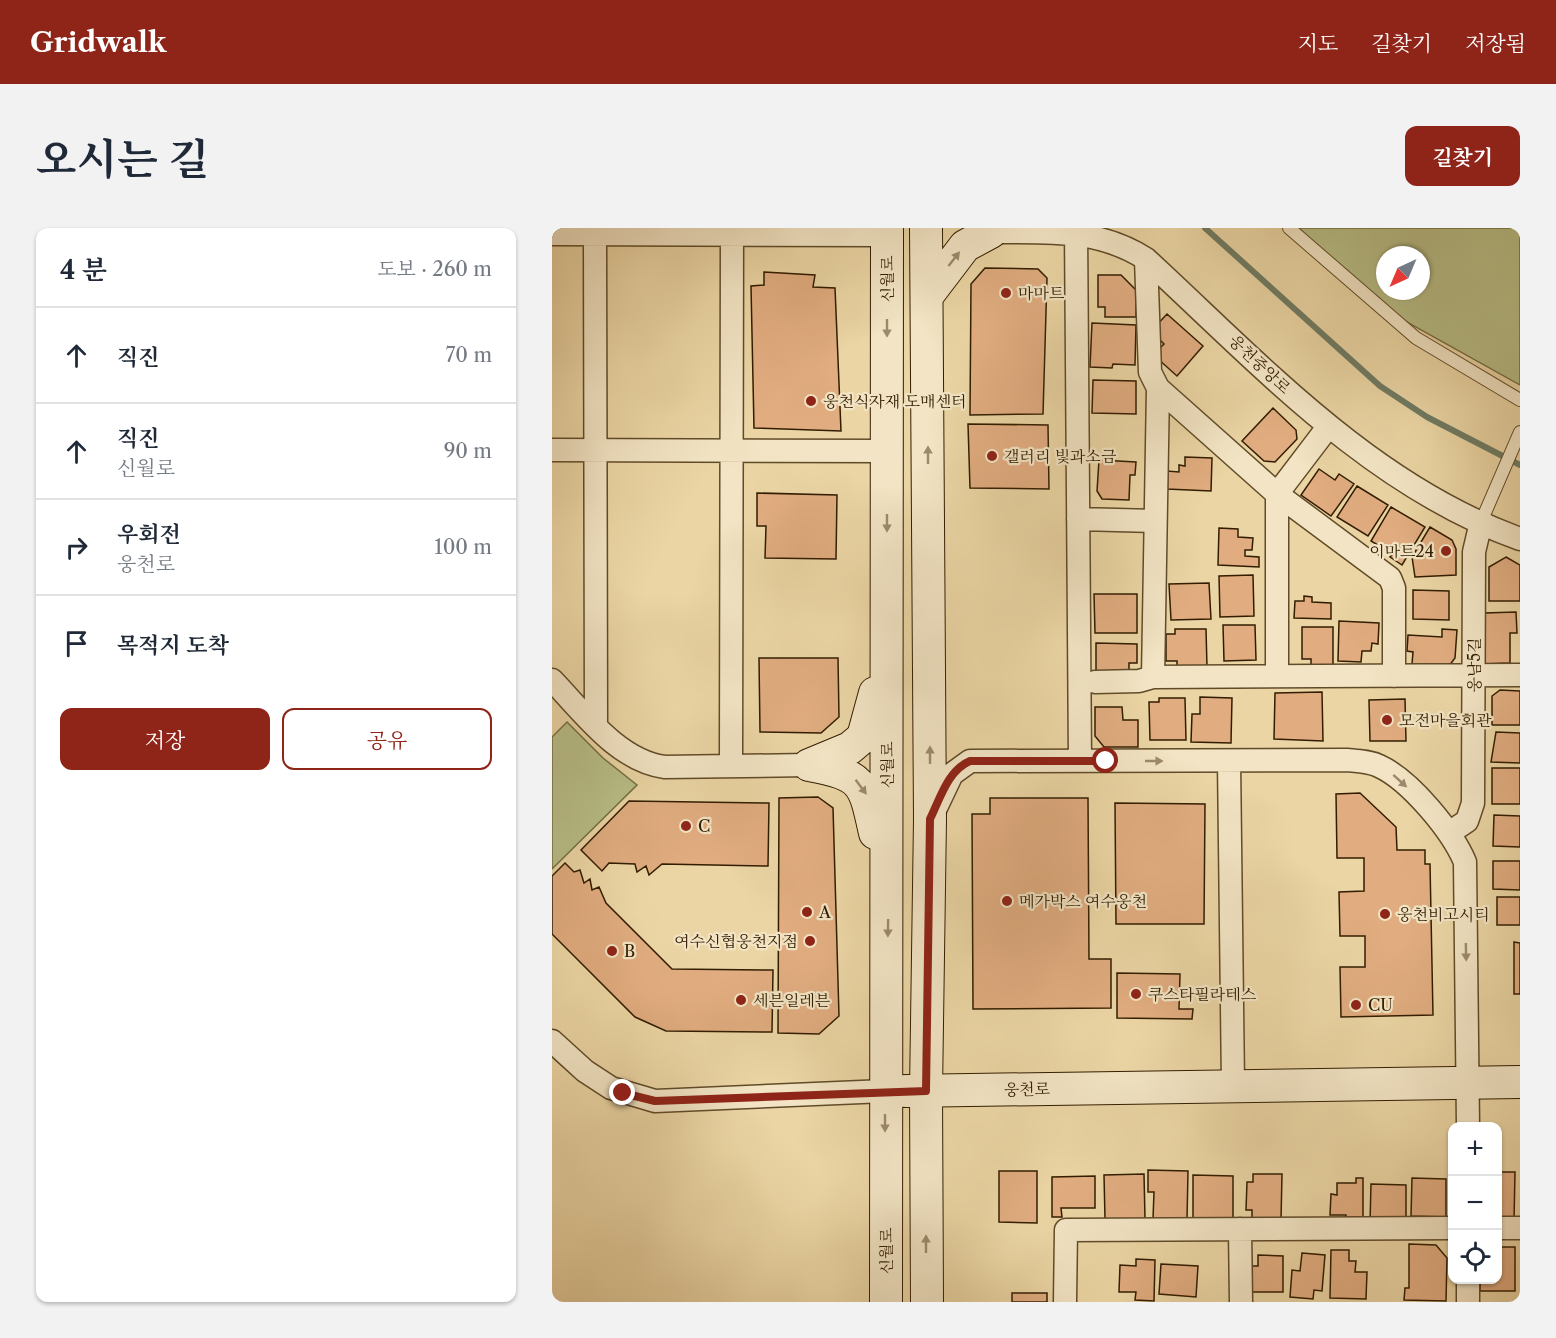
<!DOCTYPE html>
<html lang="ko">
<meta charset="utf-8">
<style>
:root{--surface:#fff;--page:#f2f2f3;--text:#1f2937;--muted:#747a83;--line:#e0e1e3;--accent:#8f2418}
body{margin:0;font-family:"Libre Caslon Text","Noto Serif KR",serif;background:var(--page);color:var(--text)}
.controls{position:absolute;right:18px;bottom:18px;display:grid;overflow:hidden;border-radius:12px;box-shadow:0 2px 4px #0004}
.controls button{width:54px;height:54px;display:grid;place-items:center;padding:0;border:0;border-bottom:2px solid var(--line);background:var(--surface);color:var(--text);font:30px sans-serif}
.compass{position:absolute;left:824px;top:18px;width:54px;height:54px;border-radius:50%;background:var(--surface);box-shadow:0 2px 4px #0004;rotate:224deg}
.stop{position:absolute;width:18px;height:18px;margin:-14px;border:4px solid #8f2418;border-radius:50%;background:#fff}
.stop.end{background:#8f2418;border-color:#fff;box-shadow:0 2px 6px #0008}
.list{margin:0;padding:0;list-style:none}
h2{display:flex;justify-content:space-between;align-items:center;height:78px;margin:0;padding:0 24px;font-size:26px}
h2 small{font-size:20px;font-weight:400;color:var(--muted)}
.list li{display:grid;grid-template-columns:39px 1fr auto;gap:18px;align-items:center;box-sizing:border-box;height:96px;padding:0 24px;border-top:2px solid var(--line)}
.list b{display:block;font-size:22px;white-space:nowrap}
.list p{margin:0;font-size:20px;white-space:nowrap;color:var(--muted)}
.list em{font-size:20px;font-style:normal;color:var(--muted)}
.actions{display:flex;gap:12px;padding:18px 24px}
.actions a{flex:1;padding:14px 0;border:2px solid var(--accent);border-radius:12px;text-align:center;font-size:21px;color:var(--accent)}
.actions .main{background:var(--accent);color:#fff}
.icon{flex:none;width:33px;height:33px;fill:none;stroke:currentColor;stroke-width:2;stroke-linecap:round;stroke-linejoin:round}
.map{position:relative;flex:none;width:968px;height:1074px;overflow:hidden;border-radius:12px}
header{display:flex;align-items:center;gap:36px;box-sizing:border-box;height:84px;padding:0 30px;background:var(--accent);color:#fff}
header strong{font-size:28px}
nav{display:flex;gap:33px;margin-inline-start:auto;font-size:21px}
.intro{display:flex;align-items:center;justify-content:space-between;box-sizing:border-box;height:144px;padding:0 36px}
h1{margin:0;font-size:42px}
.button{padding:15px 27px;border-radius:12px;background:var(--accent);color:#fff;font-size:21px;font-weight:700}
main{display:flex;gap:36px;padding:0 36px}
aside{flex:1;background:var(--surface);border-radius:12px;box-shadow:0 2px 4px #0004}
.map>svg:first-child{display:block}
.green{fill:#b7bd86;stroke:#746d43;stroke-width:1.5;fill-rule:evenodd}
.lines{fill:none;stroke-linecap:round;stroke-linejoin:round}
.stream{stroke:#6f7b63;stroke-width:6}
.building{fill:#e0ac80;stroke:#321d00;stroke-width:1.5}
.lane-casing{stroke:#604b29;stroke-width:14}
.street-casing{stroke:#604b29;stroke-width:25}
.secondary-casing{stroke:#321d00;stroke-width:34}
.lane{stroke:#f2e4c4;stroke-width:12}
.street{stroke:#f2e4c4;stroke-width:22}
.secondary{stroke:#f2e4c4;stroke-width:32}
.oneway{fill:#9c8a6c}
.route{stroke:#8f2418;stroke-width:8}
.poi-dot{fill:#8f2418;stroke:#f2e4c4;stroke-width:2}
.labels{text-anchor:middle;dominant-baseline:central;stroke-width:4.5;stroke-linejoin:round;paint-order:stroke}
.street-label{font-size:16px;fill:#321d00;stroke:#f2e4c4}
.poi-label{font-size:16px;fill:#321d00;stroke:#f2e4c4;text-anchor:start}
</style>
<header>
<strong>Gridwalk</strong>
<nav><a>지도</a><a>길찾기</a><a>저장됨</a></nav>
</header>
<div class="intro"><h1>오시는 길</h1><a class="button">길찾기</a></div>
<main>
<aside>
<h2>4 분<small>도보 · 260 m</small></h2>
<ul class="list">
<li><svg class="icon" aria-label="ahead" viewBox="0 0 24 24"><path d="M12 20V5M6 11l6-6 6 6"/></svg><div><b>직진</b></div><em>70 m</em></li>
<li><svg class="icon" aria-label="ahead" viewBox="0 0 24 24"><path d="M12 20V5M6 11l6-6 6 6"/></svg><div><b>직진</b><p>신월로</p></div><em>90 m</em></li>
<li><svg class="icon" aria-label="right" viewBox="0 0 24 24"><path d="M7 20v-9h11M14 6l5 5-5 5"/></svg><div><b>우회전</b><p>웅천로</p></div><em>100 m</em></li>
<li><svg class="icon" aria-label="arrive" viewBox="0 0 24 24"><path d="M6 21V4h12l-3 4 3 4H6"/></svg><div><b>목적지 도착</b></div></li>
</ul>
<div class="actions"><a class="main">저장</a><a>공유</a></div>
</aside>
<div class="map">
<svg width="968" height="1074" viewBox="0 0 968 1074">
<rect width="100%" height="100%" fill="#ebd5a4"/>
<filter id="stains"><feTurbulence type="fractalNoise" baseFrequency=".00333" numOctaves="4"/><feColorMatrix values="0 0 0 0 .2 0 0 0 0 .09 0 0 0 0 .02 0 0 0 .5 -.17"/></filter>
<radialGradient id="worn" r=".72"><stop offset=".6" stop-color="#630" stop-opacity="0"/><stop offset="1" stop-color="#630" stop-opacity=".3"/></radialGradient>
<path class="green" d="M737 0H968V157L835 83ZM833 27H869V63H833Z
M15 494 51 530 85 557 0 641V509Z"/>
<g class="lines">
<path class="stream" d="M653 0 828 158 875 189 968 237"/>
</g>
<path class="building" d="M433 40 486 41 495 50 491 186 418 187 419 56Z
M212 44 263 47 261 59 283 60 289 203 202 200 199 58 212 57Z
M546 47H569L584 62V89H553V79H546Z
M615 86 651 118 625 148 606 131 605 123 612 116 602 106 601 101Z
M540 95 584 97 583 137 561 136 560 140 538 139Z
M541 152 584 153V186L540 185Z
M721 180 744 202 745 211 723 234 712 233 690 213Z
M416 196 496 197 497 261 418 260Z
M633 229 660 230 659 263 615 261V243L627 244V237L633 238Z
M547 232 584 234 583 247H578L577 272 550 271 545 263Z
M767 241 783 252 787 246 802 256 779 288 749 267Z
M805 258 836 277 816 308 785 289Z
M205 265 285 267 284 331 213 330 214 298H205Z
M839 279 873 299 850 337 838 329 841 326 819 313Z
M878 299 900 312 904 321V347L863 349 860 329Z
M667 300 686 301V309L701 310 700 322H693V328L707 329V339L666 337Z
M954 329 968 337V373H937V339Z
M701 347 702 388 668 389 667 348Z
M657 355 659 391 619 392 617 356Z
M861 362 897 363V392L861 391Z
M542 366H585V405H543Z
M752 368 760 369V374L779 375V391L742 390 743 373H752Z
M964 384 965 405H958V435L933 436 932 385Z
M787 393 827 395 826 416 820 415 819 423H810L809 434 786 433Z
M671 397H703L704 432 672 433Z
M750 399H781V438L759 437V431H750Z
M623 401H654L655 439H625V433H614V406H623Z
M890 401 905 402 903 430 894 442 866 440 867 436H860L861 424 855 423 856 407 890 409Z
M544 415 585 416V435H577V447H544Z
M207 430H286L287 489 269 505 208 504Z
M948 462 968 463V497H940V468Z
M770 464 771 513 722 511 723 465Z
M648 469 680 470 679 515 639 514 640 486H648Z
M607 470H633L634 512H598L597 474H607Z
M853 471 854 513H818L817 472Z
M543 479H570L571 492H586V519H552L543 508Z
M944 504 968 505V535L939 534Z
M940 540H968V576H940Z
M808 565 844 599 845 622H873V636H878L881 787 789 789 788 739H813V708H788L787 664 812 663V630H785L784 566Z
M266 569 281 580 287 788 267 806 226 805 227 570Z
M438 570H536L537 731H559V780L421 781 420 586H438Z
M77 573 217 575 216 638 110 636 97 647 94 638 85 644 83 636 57 635 50 643 29 622Z
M563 575 653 576 652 696H564Z
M942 587 968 588V619L941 618Z
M941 633H968V662L941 661Z
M13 635 22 644 28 642 32 655 38 651 40 662 47 659 54 675 120 741 221 742 220 804 114 803 83 789 0 706V648Z
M945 669H968V697H945Z
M962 714 968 715V766H962Z
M565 745 628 746 627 781H641L640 791 565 790Z
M596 942 636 943 635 992 601 991 602 964H596Z
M447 943H485V995L447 994Z
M945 944H963L962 993 945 992Z
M592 946 593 991H553L552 947Z
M701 946H730L729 992H700V982H694L695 954H701Z
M641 947 681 948V996H641Z
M543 948V980H509L510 989H500V949Z
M804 950H811V999H794V987H778L779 966 785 967V955H804Z
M860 950 894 951V989L859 988Z
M819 956 854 957V996L818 995Z
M857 1016 884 1017 895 1030 894 1073 852 1072 853 1060H857Z
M945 1019H963V1063H928V1052H945Z
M779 1022H797V1033H804L803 1044H815L814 1071 778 1070Z
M750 1025 773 1027 770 1063 762 1062 761 1071 738 1069 740 1042 748 1043Z
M706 1027 731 1028V1064H697V1038H706Z
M584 1031 603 1032 602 1073 583 1072 584 1064H567L568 1037 584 1038Z
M609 1036 646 1038 644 1069 607 1066Z
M460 1065H495V1074H460Z"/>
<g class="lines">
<g class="lane-casing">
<path id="lane" d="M737 0 864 110 968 172
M929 294 968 204"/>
</g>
<g class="street-casing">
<path id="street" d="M524 0 528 533
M439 4C495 4 546 0 594 31 708 136 818 257 968 311
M0 6 335 7
M43 6 44 498
M594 31 598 144 606 160 725 266 838 350 842 360V448
M0 222 335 223
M526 291 603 293
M725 448V266L776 199
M601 449 606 160
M0 452C31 484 66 533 113 539L257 537
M543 454 587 453 601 449 968 447
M677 533 681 858
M179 537 180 0
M381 586 400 546 418 533 795 532C806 533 817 533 827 538 858 552 900 603 913 634L916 898
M897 605 915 593 921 575 922 324 929 294
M0 813 33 843 59 860 103 873 333 863
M945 1000H968
M688 1001 689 1074
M513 1074 514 1002 900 1000
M916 1074V1052"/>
</g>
<g class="secondary-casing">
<path id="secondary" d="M374 0 378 591 374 863 375 1074
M375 68 413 18 439 4
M257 537C311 547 312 554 323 605
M257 537 298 520 311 509 323 465
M354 863 968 854
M334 1074 335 0"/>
</g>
<use href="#lane" class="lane"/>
<use href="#street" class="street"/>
<use href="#secondary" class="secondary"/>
</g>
<defs><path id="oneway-solid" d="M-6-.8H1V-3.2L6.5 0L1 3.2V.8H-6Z" transform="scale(1.5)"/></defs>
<g class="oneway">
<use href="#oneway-solid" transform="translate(402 31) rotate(-52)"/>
<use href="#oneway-solid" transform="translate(335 100) rotate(90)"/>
<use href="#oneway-solid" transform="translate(376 227) rotate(-90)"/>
<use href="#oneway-solid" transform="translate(335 295) rotate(90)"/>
<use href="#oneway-solid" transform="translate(378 527) rotate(-90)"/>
<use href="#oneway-solid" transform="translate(602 533)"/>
<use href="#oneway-solid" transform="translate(848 553) rotate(42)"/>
<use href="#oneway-solid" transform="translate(309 559) rotate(53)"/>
<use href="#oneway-solid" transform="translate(336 700) rotate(91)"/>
<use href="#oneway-solid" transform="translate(914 724) rotate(89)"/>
<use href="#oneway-solid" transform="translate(333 895) rotate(90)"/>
<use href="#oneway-solid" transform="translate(374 1016) rotate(-90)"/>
</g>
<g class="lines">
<path class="route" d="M71 865 103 873 374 863 378 591C388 571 396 542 418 533H554"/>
</g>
<g class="poi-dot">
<circle cx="454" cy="65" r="6"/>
<circle cx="259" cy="173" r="6"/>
<circle cx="440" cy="228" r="6"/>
<circle cx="894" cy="323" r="6"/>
<circle cx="835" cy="492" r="6"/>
<circle cx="134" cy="598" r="6"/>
<circle cx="455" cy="673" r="6"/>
<circle cx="255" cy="684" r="6"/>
<circle cx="833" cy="686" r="6"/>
<circle cx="258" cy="713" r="6"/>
<circle cx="60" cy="723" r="6"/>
<circle cx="584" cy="766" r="6"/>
<circle cx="189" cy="772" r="6"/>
<circle cx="804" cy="777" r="6"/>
</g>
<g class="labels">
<g class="street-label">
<text transform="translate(335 51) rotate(-90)">신월로</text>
<text transform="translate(708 136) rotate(43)">웅천중앙로</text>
<text transform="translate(922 437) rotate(-90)">웅남5길</text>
<text transform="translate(335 537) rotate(-90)">신월로</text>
<text transform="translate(475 861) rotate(-1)">웅천로</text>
<text transform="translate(334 1023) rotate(-90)">신월로</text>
</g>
<g class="poi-label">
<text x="466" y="65">마마트</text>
<text x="271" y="173">웅천식자재 도매센터</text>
<text x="452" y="228">갤러리 빛과소금</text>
<text x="882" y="323" text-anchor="end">이마트24</text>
<text x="847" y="492">모전마을회관</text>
<text x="146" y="598">C</text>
<text x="467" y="673">메가박스 여수웅천</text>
<text x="267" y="684">A</text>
<text x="845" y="686">웅천비고시티</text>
<text x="246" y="713" text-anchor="end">여수신협웅천지점</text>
<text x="72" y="723">B</text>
<text x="596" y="766">쿠스타필라테스</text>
<text x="201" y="772">세븐일레븐</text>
<text x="816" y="777">CU</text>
</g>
</g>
<rect width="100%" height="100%" filter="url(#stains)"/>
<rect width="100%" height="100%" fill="url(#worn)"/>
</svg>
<div class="controls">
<button>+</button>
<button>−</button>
<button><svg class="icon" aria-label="locate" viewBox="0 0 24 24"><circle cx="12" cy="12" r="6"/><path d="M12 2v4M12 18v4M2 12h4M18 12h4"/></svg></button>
</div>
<svg class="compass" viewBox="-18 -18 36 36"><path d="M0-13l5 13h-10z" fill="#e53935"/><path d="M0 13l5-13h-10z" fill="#747a83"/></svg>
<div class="stop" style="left:554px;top:533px"></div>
<div class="stop end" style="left:71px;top:865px"></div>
</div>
</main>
